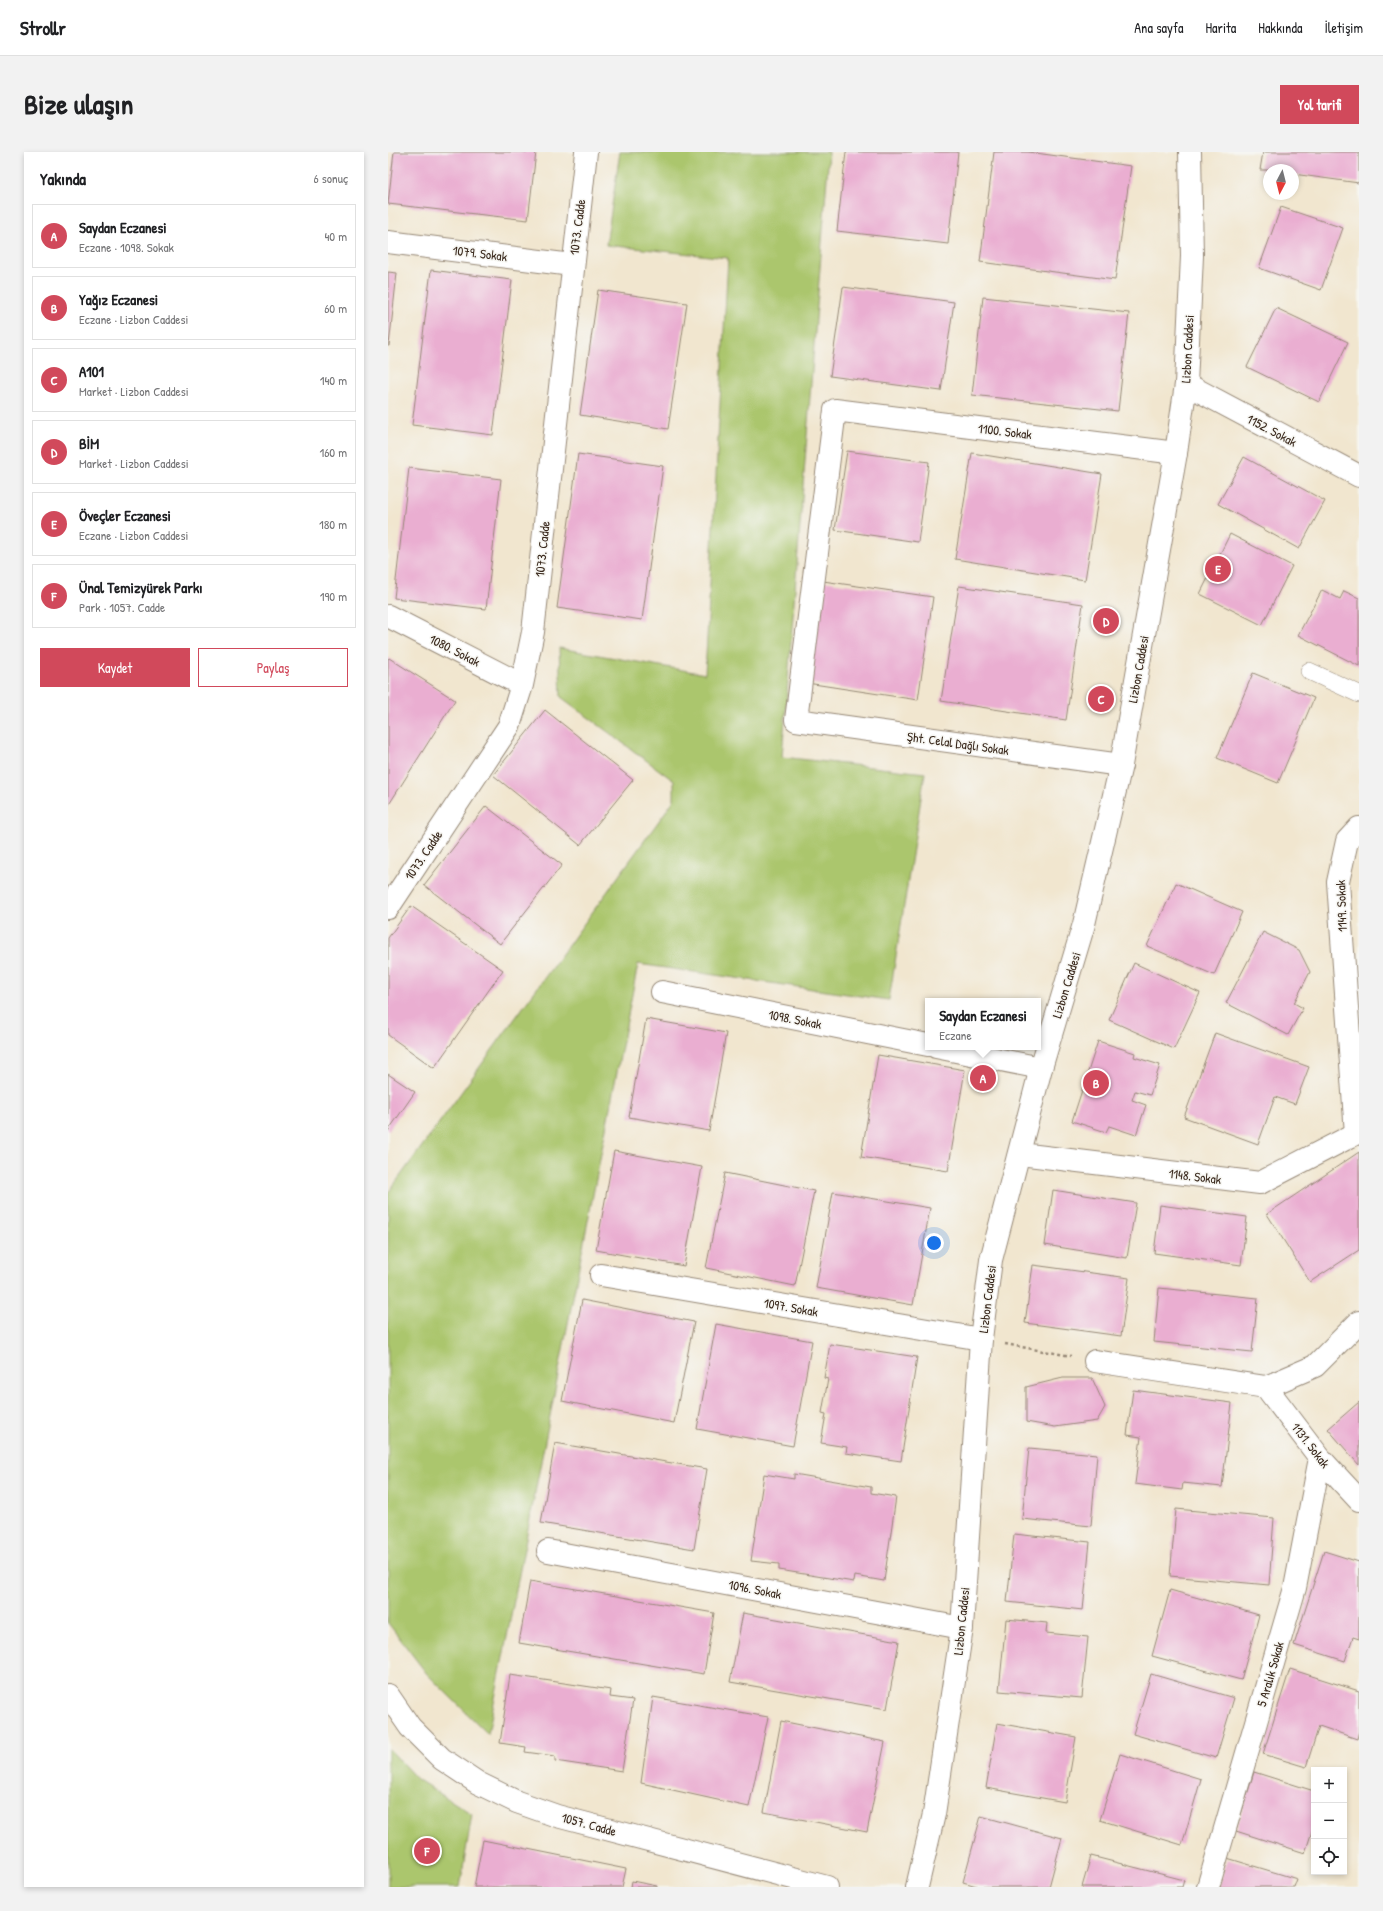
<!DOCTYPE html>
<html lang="tr">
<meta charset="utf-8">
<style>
:root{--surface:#fff;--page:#f2f2f2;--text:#202124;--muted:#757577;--line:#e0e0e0;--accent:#d1495b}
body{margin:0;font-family:"Patrick Hand",sans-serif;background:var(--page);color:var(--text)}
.controls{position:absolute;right:12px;bottom:12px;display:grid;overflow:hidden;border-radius:0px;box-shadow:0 2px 6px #0003}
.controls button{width:36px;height:36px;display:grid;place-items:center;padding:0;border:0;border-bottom:1px solid var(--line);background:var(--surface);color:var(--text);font:20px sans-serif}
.compass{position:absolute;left:875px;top:12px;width:36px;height:36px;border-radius:50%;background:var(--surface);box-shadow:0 2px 6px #0003;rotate:187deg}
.you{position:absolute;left:546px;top:1091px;width:14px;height:14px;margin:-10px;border:3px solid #fff;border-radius:50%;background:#1a73e8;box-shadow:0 0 0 6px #1a73e833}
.badge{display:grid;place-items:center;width:26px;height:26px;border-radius:50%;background:var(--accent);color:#fff;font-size:13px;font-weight:700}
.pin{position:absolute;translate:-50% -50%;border:2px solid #fff;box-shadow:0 1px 4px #0006}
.popup{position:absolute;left:537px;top:846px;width:116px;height:52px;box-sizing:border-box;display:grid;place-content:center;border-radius:0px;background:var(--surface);filter:drop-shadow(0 1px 3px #0005);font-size:13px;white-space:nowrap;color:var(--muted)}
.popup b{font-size:15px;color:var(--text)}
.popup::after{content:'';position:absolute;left:50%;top:100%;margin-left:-8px;border:8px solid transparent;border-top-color:var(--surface)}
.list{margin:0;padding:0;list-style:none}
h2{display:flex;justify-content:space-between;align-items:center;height:52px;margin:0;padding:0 16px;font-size:17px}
h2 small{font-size:13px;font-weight:400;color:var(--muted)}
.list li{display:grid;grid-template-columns:26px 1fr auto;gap:12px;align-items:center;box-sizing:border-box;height:64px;margin:0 8px 8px;padding:0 8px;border:1px solid var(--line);border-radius:0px}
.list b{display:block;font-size:15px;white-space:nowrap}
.list p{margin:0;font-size:13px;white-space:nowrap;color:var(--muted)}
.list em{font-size:13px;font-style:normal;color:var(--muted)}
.actions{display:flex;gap:8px;padding:12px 16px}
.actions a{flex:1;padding:9px 0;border:1px solid var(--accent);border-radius:0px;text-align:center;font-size:14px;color:var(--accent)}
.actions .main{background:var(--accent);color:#fff}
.icon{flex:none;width:22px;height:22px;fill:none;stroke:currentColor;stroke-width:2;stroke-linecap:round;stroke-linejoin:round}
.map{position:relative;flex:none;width:971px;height:1735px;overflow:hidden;border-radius:0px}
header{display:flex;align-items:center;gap:24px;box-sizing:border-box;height:56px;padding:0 20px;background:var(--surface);border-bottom:1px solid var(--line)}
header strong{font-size:19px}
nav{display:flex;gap:22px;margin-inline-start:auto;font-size:14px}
.intro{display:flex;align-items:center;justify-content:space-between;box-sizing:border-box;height:96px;padding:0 24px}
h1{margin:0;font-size:28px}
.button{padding:10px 18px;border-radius:0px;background:var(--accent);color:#fff;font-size:14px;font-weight:700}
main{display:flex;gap:24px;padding:0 24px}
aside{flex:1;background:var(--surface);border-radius:0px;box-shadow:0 2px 6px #0003}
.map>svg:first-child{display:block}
.green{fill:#abc66d;stroke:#737846}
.building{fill:#eaaed1}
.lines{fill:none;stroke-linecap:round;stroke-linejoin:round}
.service-casing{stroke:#968876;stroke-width:18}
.minor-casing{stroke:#968876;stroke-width:24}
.tertiary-casing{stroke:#968876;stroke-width:24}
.secondary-casing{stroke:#968876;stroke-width:24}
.path{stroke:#968876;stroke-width:2.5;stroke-dasharray:3 3;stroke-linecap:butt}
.service{stroke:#fff;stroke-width:17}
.minor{stroke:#fff;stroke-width:22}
.tertiary{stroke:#fff;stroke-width:22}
.secondary{stroke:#fff;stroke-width:22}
.labels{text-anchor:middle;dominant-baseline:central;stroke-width:3;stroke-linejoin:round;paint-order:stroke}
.street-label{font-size:13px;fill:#3b2a1e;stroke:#f6f6f2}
</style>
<header>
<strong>Strollr</strong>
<nav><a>Ana sayfa</a><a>Harita</a><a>Hakkında</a><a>İletişim</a></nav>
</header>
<div class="intro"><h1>Bize ulaşın</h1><a class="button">Yol tarifi</a></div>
<main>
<aside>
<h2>Yakında<small>6 sonuç</small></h2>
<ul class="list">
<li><span class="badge">A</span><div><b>Saydan Eczanesi</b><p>Eczane · 1098. Sokak</p></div><em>40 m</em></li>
<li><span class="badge">B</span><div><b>Yağız Eczanesi</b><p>Eczane · Lizbon Caddesi</p></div><em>60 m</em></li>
<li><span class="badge">C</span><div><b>A101</b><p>Market · Lizbon Caddesi</p></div><em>140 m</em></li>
<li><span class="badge">D</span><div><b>BİM</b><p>Market · Lizbon Caddesi</p></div><em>160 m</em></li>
<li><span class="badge">E</span><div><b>Öveçler Eczanesi</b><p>Eczane · Lizbon Caddesi</p></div><em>180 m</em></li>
<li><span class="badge">F</span><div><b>Ünal Temizyürek Parkı</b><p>Park · 1057. Cadde</p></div><em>190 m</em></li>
</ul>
<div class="actions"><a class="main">Kaydet</a><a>Paylaş</a></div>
</aside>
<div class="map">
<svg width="971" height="1735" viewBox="0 0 971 1735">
<rect width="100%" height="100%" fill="#f6f6f2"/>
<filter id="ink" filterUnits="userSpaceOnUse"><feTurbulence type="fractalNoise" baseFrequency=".025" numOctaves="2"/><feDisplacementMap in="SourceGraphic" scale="8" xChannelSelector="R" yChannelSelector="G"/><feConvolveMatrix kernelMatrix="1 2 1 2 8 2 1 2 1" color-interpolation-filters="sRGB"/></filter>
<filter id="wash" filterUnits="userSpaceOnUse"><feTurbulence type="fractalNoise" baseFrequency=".012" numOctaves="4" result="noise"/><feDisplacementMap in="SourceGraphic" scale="16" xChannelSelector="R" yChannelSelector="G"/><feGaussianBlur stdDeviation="0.9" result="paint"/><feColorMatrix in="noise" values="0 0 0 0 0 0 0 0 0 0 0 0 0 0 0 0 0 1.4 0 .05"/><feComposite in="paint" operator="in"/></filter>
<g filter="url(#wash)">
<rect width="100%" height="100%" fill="#f1e6cf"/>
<path class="green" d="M232 0H441L394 605 537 621 501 848 250 812 100 1582 39 1522 0 1471V1041L286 648V629L173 545 171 496 317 522 340 106 218 93Z
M0 1596 29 1627 84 1662 72 1735H0Z"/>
<g id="blocks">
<path class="building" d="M6 0H148L140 68 0 52Z
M458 0H570L560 92 449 79Z
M606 0H640L743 14 727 128 592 110Z
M875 0H971V31L905 22V18H872Z
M893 55 955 76 933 138 871 116Z
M43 118 124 128 105 283 24 273Z
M0 120 9 121 1 194H0Z
M455 135 566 150 553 239 442 224Z
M210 138 299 151 280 277 192 263Z
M595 145 741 161 730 259 584 243Z
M888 156 960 190 931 250 859 215Z
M459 299 541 310 530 390 447 378Z
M584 301 714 322 697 428 567 407Z
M190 302 275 314 254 468 169 456Z
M856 305 937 349 911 397 830 352Z
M21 316 113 327 98 457 6 446Z
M842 382 904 414 874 473 812 442Z
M435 429 545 445 530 548 419 531Z
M571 434 695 452 678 568 553 549Z
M934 438 952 447 956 439 971 446V514L910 483Z
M1 506 67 548 0 654V507Z
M865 521 926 546 890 631 829 606Z
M157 558 245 628 192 693 105 623Z
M98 654 174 713 112 792 36 733Z
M788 731 854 760 826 823 759 794Z
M23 754 115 818 46 916 0 883V786Z
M875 780 911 798 922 820 906 851 915 856 900 883 838 851Z
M746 811 812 841 786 897 721 868Z
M258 867 338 881 321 979 241 965Z
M827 881 921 915 907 952 887 945 870 992 796 965Z
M710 889 747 901 746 905 772 913 762 943 747 939 744 948 758 953 748 983 721 974 718 980 684 969Z
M490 903 577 918 560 1019 473 1005Z
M0 922 27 940 0 979Z
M226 999 314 1015 296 1114 208 1098Z
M971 1000V1098L922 1130 879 1062Z
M337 1021 426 1039 407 1134 318 1116Z
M665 1038 748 1051 739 1106 657 1093Z
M445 1040 542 1056 525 1153 428 1136Z
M772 1053 859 1065 853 1113 766 1101Z
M645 1113 741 1126 733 1184 637 1171Z
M771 1136 870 1146 864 1200 766 1190Z
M194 1148 306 1170 286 1271 174 1249Z
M328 1172 424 1189 405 1294 309 1277Z
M442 1192 529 1205 513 1309 458 1301 459 1295 433 1291 438 1262 434 1261 440 1227 436 1226Z
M675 1226H704L717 1255 709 1269 667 1275 638 1270V1235Z
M745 1238 844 1251 834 1335 795 1331 794 1338 747 1332 753 1285 739 1283Z
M971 1250V1313L940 1277Z
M167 1291 319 1317 306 1397 153 1371Z
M641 1296 709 1302 703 1374 634 1367Z
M376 1322 406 1327V1322L483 1335V1341L508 1345 496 1429 467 1424 466 1430 391 1418V1412L363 1409Z
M788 1357 886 1366 881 1433 782 1424Z
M626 1382 702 1390 695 1458 619 1450Z
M936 1399 971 1410V1487L965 1485 957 1509 906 1493Z
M142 1429 326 1461 316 1522 131 1491Z
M782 1438 871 1463 853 1528 764 1504Z
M355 1461 511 1489 499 1557 342 1530Z
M618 1467 659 1471 658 1481 700 1485 694 1546 611 1539Z
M902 1517 971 1539V1579L969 1587 931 1574 918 1615 875 1602Z
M763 1522 846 1546 828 1606 745 1582Z
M122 1523 223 1538 222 1545 245 1548 234 1619 167 1609V1604L137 1600 138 1595 112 1591Z
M265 1545 380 1565 361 1655 253 1631Z
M393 1569 497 1590 479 1680 376 1660Z
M609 1571 688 1585 677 1650 598 1636Z
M732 1602 813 1627 794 1693 712 1668Z
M866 1620 926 1639V1673L917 1701 848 1679Z
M593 1664 674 1686 661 1735H592L575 1730Z
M95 1688 238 1717 234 1735H86Z
M703 1704 796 1728 794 1735H694Z
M839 1706 909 1727 906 1735H831Z
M244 1729 269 1734V1735H243Z"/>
</g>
</g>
<g filter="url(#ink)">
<use href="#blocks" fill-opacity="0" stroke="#968876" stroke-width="1"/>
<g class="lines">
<g class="service-casing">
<path id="service" d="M921 519 971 542"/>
</g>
<g class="minor-casing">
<path id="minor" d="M0 90 184 113
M798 232 971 324
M0 464 134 533
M733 613 408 568 447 258 788 301
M0 756 121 574 134 533 145 480 198 0
M274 840 540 893
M548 895 653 916
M968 982 950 730 959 689 971 676
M632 1002 872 1031 971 980
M213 1123 593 1187
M707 1209 878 1235
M878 1235 932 1306 971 1348
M878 1235 927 1214 971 1170
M160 1399 574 1476
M820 1735 907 1436 932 1306"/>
</g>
<g class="tertiary-casing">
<path id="tertiary" d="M0 1543 22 1575 54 1607 90 1631 129 1650 169 1664 439 1735"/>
</g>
<g class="secondary-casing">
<path id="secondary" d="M529 1735 546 1662 574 1476 593 1187 603 1108 653 916 696 772 733 613 788 301 798 232 804 104 802 0"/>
</g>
<path class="path" d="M617 1192 683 1204"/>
<use href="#service" class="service"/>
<use href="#minor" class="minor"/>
<use href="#tertiary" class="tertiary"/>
<use href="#secondary" class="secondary"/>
</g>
</g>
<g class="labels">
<g class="street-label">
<text transform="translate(189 75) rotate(-83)">1073. Cadde</text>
<text transform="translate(92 101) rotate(7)">1079. Sokak</text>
<text transform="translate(799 197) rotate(-87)">Lizbon Caddesi</text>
<text transform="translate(884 278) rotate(28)">1152. Sokak</text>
<text transform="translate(617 279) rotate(7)">1100. Sokak</text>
<text transform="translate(154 397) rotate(-84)">1073. Cadde</text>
<text transform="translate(67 498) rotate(27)">1080. Sokak</text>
<text transform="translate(750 517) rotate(-80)">Lizbon Caddesi</text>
<text transform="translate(570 591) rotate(8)">Şht. Celal Dağlı Sokak</text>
<text transform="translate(35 703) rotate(-56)">1073. Cadde</text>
<text transform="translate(953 754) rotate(-92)">1149. Sokak</text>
<text transform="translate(678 833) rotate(-73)">Lizbon Caddesi</text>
<text transform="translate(407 867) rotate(11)">1098. Sokak</text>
<text transform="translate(807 1024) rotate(7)">1148. Sokak</text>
<text transform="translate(599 1147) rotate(-83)">Lizbon Caddesi</text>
<text transform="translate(403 1155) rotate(10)">1097. Sokak</text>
<text transform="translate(923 1293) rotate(52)">1131. Sokak</text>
<text transform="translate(367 1437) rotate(11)">1096. Sokak</text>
<text transform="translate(573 1469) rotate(-84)">Lizbon Caddesi</text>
<text transform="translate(882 1522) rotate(-74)">5 Aralık Sokak</text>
<text transform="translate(201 1672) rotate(15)">1057. Cadde</text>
</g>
</g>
</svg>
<div class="controls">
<button>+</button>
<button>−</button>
<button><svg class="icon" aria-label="locate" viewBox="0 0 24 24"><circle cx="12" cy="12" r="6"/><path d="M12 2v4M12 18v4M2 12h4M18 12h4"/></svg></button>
</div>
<svg class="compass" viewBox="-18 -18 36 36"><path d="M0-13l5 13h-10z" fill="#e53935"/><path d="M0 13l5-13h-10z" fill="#757577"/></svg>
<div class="you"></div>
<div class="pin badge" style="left:595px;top:926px">A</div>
<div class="popup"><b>Saydan Eczanesi</b>Eczane</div>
<div class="pin badge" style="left:708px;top:931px">B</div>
<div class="pin badge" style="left:713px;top:547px">C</div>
<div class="pin badge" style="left:718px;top:469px">D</div>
<div class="pin badge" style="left:830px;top:417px">E</div>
<div class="pin badge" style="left:39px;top:1699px">F</div>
</div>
</main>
